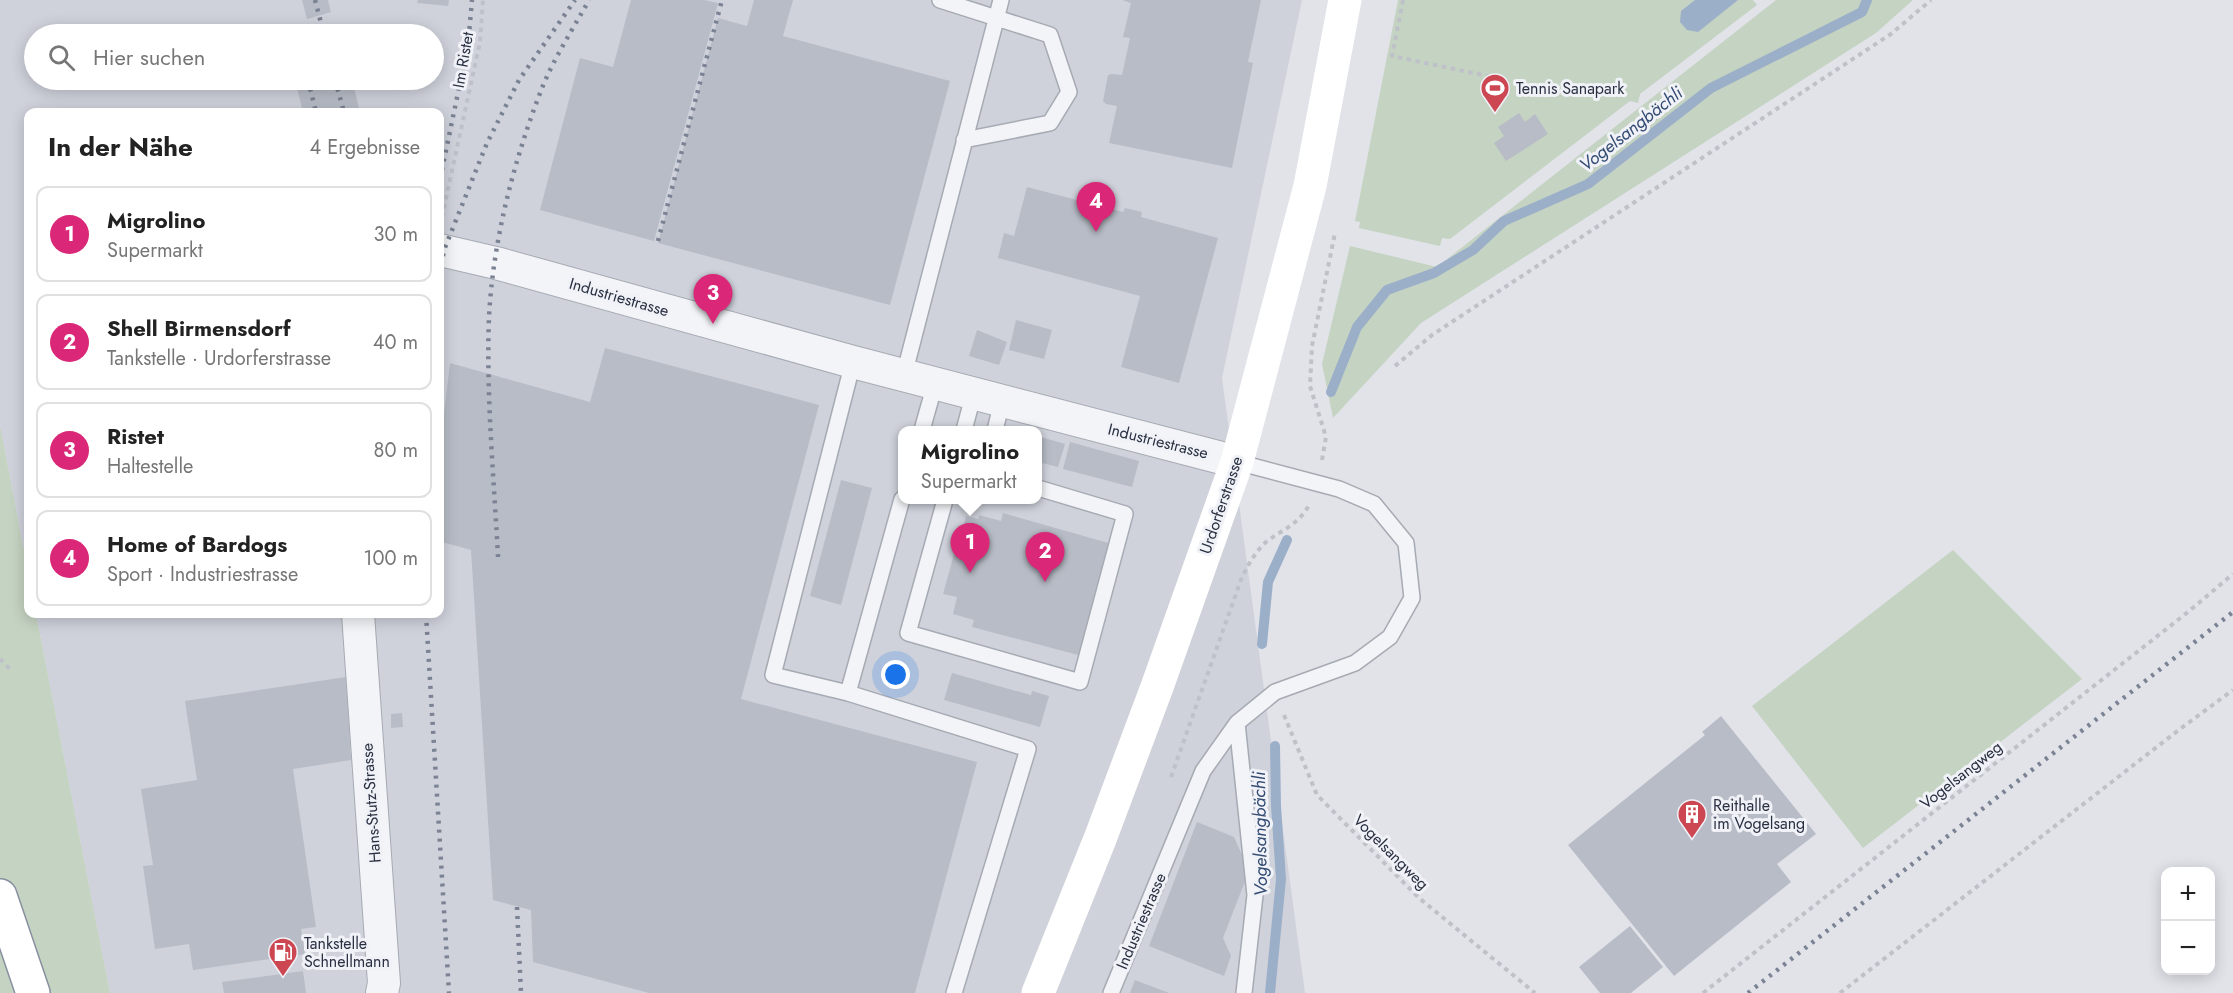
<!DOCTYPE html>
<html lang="de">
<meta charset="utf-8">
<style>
:root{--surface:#fff;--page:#f2f2f2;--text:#222;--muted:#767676;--line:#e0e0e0;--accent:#db2777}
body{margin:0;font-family:Jost,sans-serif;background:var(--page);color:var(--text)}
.controls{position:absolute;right:18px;bottom:18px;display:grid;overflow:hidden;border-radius:12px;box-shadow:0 3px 15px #0003}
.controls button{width:54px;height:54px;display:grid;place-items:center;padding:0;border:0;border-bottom:2px solid var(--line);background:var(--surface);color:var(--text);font:30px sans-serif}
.you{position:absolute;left:896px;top:675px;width:21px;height:21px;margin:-15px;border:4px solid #fff;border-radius:50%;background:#1a73e8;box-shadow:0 0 0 9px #1a73e833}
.badge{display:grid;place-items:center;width:39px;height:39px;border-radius:50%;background:var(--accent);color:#fff;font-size:20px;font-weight:700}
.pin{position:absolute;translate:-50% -50px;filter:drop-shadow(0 2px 3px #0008)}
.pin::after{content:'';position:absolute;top:32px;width:21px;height:18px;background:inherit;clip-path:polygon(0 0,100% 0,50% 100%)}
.popup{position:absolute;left:898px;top:426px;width:144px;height:78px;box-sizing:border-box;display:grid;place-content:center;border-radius:12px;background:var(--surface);filter:drop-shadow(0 2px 4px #0005);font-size:20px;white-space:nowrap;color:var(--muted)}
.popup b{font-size:22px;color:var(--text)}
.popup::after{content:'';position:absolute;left:50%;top:100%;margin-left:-12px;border:12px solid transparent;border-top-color:var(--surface)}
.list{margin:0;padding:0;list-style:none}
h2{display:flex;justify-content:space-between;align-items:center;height:78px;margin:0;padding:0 24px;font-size:26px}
h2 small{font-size:20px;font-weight:400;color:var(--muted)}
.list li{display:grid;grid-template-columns:39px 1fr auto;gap:18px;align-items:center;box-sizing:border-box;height:96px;margin:0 12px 12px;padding:0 12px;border:2px solid var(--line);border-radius:12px}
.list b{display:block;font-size:22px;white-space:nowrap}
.list p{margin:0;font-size:20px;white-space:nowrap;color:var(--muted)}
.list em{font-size:20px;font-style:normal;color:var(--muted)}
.icon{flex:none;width:33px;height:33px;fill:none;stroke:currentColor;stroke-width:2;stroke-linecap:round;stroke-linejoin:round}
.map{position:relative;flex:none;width:2233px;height:993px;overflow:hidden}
.search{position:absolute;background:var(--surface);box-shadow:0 3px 15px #0003;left:24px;top:24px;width:420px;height:66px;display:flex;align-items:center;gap:15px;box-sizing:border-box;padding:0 21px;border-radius:33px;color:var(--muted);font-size:22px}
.panel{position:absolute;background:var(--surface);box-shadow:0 3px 15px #0003;left:24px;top:108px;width:420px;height:510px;border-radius:12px}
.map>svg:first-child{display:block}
.built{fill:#cfd2db;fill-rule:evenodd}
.green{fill:#c5d3c2}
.water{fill:#9cafc9}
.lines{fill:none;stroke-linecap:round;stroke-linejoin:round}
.stream{stroke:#9cafc9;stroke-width:10}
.building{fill:#b8bcc6}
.service-casing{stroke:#a6aab3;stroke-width:18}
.minor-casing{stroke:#a6aab3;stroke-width:34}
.motorway-casing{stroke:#8890a0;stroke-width:36}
.path{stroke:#bec1c8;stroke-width:4;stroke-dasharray:4.5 4.5;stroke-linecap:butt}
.service{stroke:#f3f4f7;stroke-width:15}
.minor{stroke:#f3f4f7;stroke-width:32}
.secondary{stroke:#fff;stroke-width:33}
.motorway{stroke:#fff;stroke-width:33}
.rail{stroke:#7a8293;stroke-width:4.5;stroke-dasharray:3 6;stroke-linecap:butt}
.labels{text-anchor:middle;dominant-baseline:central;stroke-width:6;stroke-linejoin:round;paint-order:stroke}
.street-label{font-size:16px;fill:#293041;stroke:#f0f2f7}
.poi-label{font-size:16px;fill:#293041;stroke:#f0f2f7;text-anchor:start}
.water-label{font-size:18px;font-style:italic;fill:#344c74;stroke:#f0f2f7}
</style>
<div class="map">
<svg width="2233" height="993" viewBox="0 0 2233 993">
<rect width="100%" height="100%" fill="#e1e3e9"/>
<path class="built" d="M0 0H1302L1222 378 1305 993H110L36 614H440V112H28V572L0 425ZM34 34H434V80H34ZM902 430H1038V500H902Z"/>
<path class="green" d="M1398 0H1753L1757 5 1640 94 1638 103 1630 101 1450 239 1442 238 1440 246 1359 228 1360 222 1355 221Z
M1776 0H1913L1876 33 1421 323 1333 418 1322 364 1350 246 1437 267Z
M0 425 28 572V614H36L110 993H0Z
M1953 550 2082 679 1863 848 1752 706Z"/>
<path class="water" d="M1695 0H1738L1698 32 1687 30 1680 22 1681 11Z"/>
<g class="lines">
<path class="stream" d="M1331 392 1357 327 1387 290 1434 273 1473 250 1504 221 1588 184 1711 88 1862 12 1867 0
M1262 644 1268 582 1287 540
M1270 993 1281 879 1276 806 1275 746"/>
</g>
<path class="building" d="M302 0H328L331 12 307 19Z
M418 0H449L448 6 417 3Z
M631 0H704L718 3 654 241 540 210 580 58 613 67Z
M754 0H793L783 36 950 81 890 305 658 243 718 18 747 26Z
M1122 0H1261L1248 62 1253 63 1232 168 1109 143 1117 106 1106 104 1103 101 1108 75 1112 74 1122 75 1130 38 1123 37 1131 3Z
M295 80H352L360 112H303Z
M1519 113 1525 122 1535 114 1548 134 1506 161 1494 143 1504 136 1498 127Z
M1027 187 1123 212 1125 208 1142 212 1141 217 1218 238 1179 383 1121 367 1140 296 998 258 1004 233 1014 236Z
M1016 320 1052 330 1044 359 1009 350Z
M977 330 1007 342 999 365 969 356Z
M605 348 819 405 741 699 977 762 915 993H649L533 962 531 910 493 900 471 550 442 542 440 448 450 363 590 402Z
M1041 437 1065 444 1058 467 1038 462V449Z
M1070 442 1139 461 1132 487 1063 469Z
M841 480 872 488 841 605 810 596Z
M1003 513 1112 544 1082 656 972 627 974 620 953 614 957 597 943 594 956 547 969 551 974 535 962 532 966 516 978 519 979 515 1001 521Z
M952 673 1031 695 1032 691 1049 696 1040 727 944 700Z
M346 677 351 760 293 769 316 927 301 929 305 954 193 970 189 944 155 949 143 866 153 865 141 789 197 780 185 701Z
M402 713 403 727 391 728V714Z
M1721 716 1816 834 1777 864 1791 882 1674 976 1568 845 1705 735 1702 732Z
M1197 822 1234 837 1249 871 1223 938 1231 956 1224 976 1149 946Z
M1630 926 1663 967 1631 993H1600L1579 967Z
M303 971 306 993H224L222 982Z
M1135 980 1169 993H1130Z"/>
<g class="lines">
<g class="service-casing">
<path id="service" d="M940 0 1050 35 1069 92 1050 123 964 140
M853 362 773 675 848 693 902 499
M904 375 1001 0
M922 430 935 384
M964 430 974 393
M995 430 1002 402
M945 500 908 633 1080 682 1125 514 1038 488
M848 693 1028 749 954 993
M1237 723 1255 895 1244 993
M1111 993 1203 771 1237 723 1275 692 1355 663 1390 637 1412 598 1406 543 1374 504 1339 489 1237 462"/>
</g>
<g class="minor-casing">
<path id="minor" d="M440 250 496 263 853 362 1237 462
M358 614 384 983 382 993"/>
</g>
<g class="motorway-casing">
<path id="motorway" d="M0 896 33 993"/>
</g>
<path class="path" d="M1403 0 1392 56 1502 79
M442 217 480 42 483 0
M1395 366 1432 335 1891 34 1931 0
M1322 460 1326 437 1310 386 1312 346 1335 233
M0 659 10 669
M1284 715 1317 795 1419 898 1535 993
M1171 777 1242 577C1249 564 1255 552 1266 542 1282 530 1300 523 1309 505
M1703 993 2188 612 2233 574
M1840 993 2180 729 2233 690"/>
<use href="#service" class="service"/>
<use href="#minor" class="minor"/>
<path class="secondary" d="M1038 993 1100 839 1157 687 1237 462 1310 186 1345 0"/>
<use href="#motorway" class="motorway"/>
<path class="rail" d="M315 0 324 34
M308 80 316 112
M335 80 344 112
M440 179 468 45 472 0
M658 241 722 0
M440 274 444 250 487 143 519 80 575 0
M498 557C494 478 486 397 489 317 493 240 514 160 542 88 554 58 573 29 589 0
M426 614 449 993
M517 907 521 993
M1748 993 2233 612"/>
</g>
<defs>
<g id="stadium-pin" transform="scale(1.5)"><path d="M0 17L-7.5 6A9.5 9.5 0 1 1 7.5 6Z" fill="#cc4752" stroke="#f0f2f7"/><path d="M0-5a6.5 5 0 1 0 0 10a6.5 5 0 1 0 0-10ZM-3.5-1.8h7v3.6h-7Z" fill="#fff"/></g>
<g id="building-pin" transform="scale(1.5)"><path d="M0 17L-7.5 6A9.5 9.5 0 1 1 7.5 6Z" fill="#cc4752" stroke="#f0f2f7"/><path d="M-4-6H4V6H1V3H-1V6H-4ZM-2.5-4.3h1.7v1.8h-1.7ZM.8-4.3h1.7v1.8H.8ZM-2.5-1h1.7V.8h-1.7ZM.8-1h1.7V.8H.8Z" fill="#fff"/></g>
<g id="fuel-pin" transform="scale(1.5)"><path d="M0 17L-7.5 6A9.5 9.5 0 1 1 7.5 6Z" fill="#cc4752" stroke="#f0f2f7"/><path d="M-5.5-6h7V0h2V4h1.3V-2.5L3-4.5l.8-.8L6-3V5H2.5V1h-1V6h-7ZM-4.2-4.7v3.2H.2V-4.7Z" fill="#fff"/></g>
</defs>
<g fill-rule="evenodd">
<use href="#stadium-pin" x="1495" y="88"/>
<use href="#building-pin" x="1692" y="814"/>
<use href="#fuel-pin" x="283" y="952"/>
</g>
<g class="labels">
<g class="street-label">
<text transform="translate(463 60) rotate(-80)">Im Ristet</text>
<text transform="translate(619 297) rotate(16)">Industriestrasse</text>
<text transform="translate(1158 441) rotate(14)">Industriestrasse</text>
<text transform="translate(1221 505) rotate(-71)">Urdorferstrasse</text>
<text transform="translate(1961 775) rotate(-38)">Vogelsangweg</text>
<text transform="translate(371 803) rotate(-94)">Hans-Stutz-Strasse</text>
<text transform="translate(1391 852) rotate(45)">Vogelsangweg</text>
<text transform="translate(1141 921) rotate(-67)">Industriestrasse</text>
</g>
<g class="poi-label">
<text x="1516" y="88">Tennis Sanapark</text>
<text x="1713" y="805">Reithalle<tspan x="1713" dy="18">im Vogelsang</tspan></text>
<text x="304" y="943">Tankstelle<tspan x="304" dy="18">Schnellmann</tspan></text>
</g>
<g class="water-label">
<text transform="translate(1631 129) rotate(-38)">Vogelsangbächli</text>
<text transform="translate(1260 834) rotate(-91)">Vogelsangbächli</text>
</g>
</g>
</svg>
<div class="controls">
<button>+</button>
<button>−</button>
</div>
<div class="you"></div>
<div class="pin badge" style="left:970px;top:573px">1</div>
<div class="popup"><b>Migrolino</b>Supermarkt</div>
<div class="pin badge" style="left:1045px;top:582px">2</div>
<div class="pin badge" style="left:713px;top:324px">3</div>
<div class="pin badge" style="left:1096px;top:232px">4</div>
<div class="search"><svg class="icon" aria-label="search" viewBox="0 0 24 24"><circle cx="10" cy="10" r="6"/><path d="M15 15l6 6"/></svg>Hier suchen</div>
<section class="panel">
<h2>In der Nähe<small>4 Ergebnisse</small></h2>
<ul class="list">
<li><span class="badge">1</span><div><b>Migrolino</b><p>Supermarkt</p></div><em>30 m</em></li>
<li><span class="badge">2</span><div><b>Shell Birmensdorf</b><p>Tankstelle · Urdorferstrasse</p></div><em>40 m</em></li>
<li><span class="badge">3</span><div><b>Ristet</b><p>Haltestelle</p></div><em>80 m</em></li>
<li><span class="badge">4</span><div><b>Home of Bardogs</b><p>Sport · Industriestrasse</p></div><em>100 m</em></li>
</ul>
</section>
</div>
